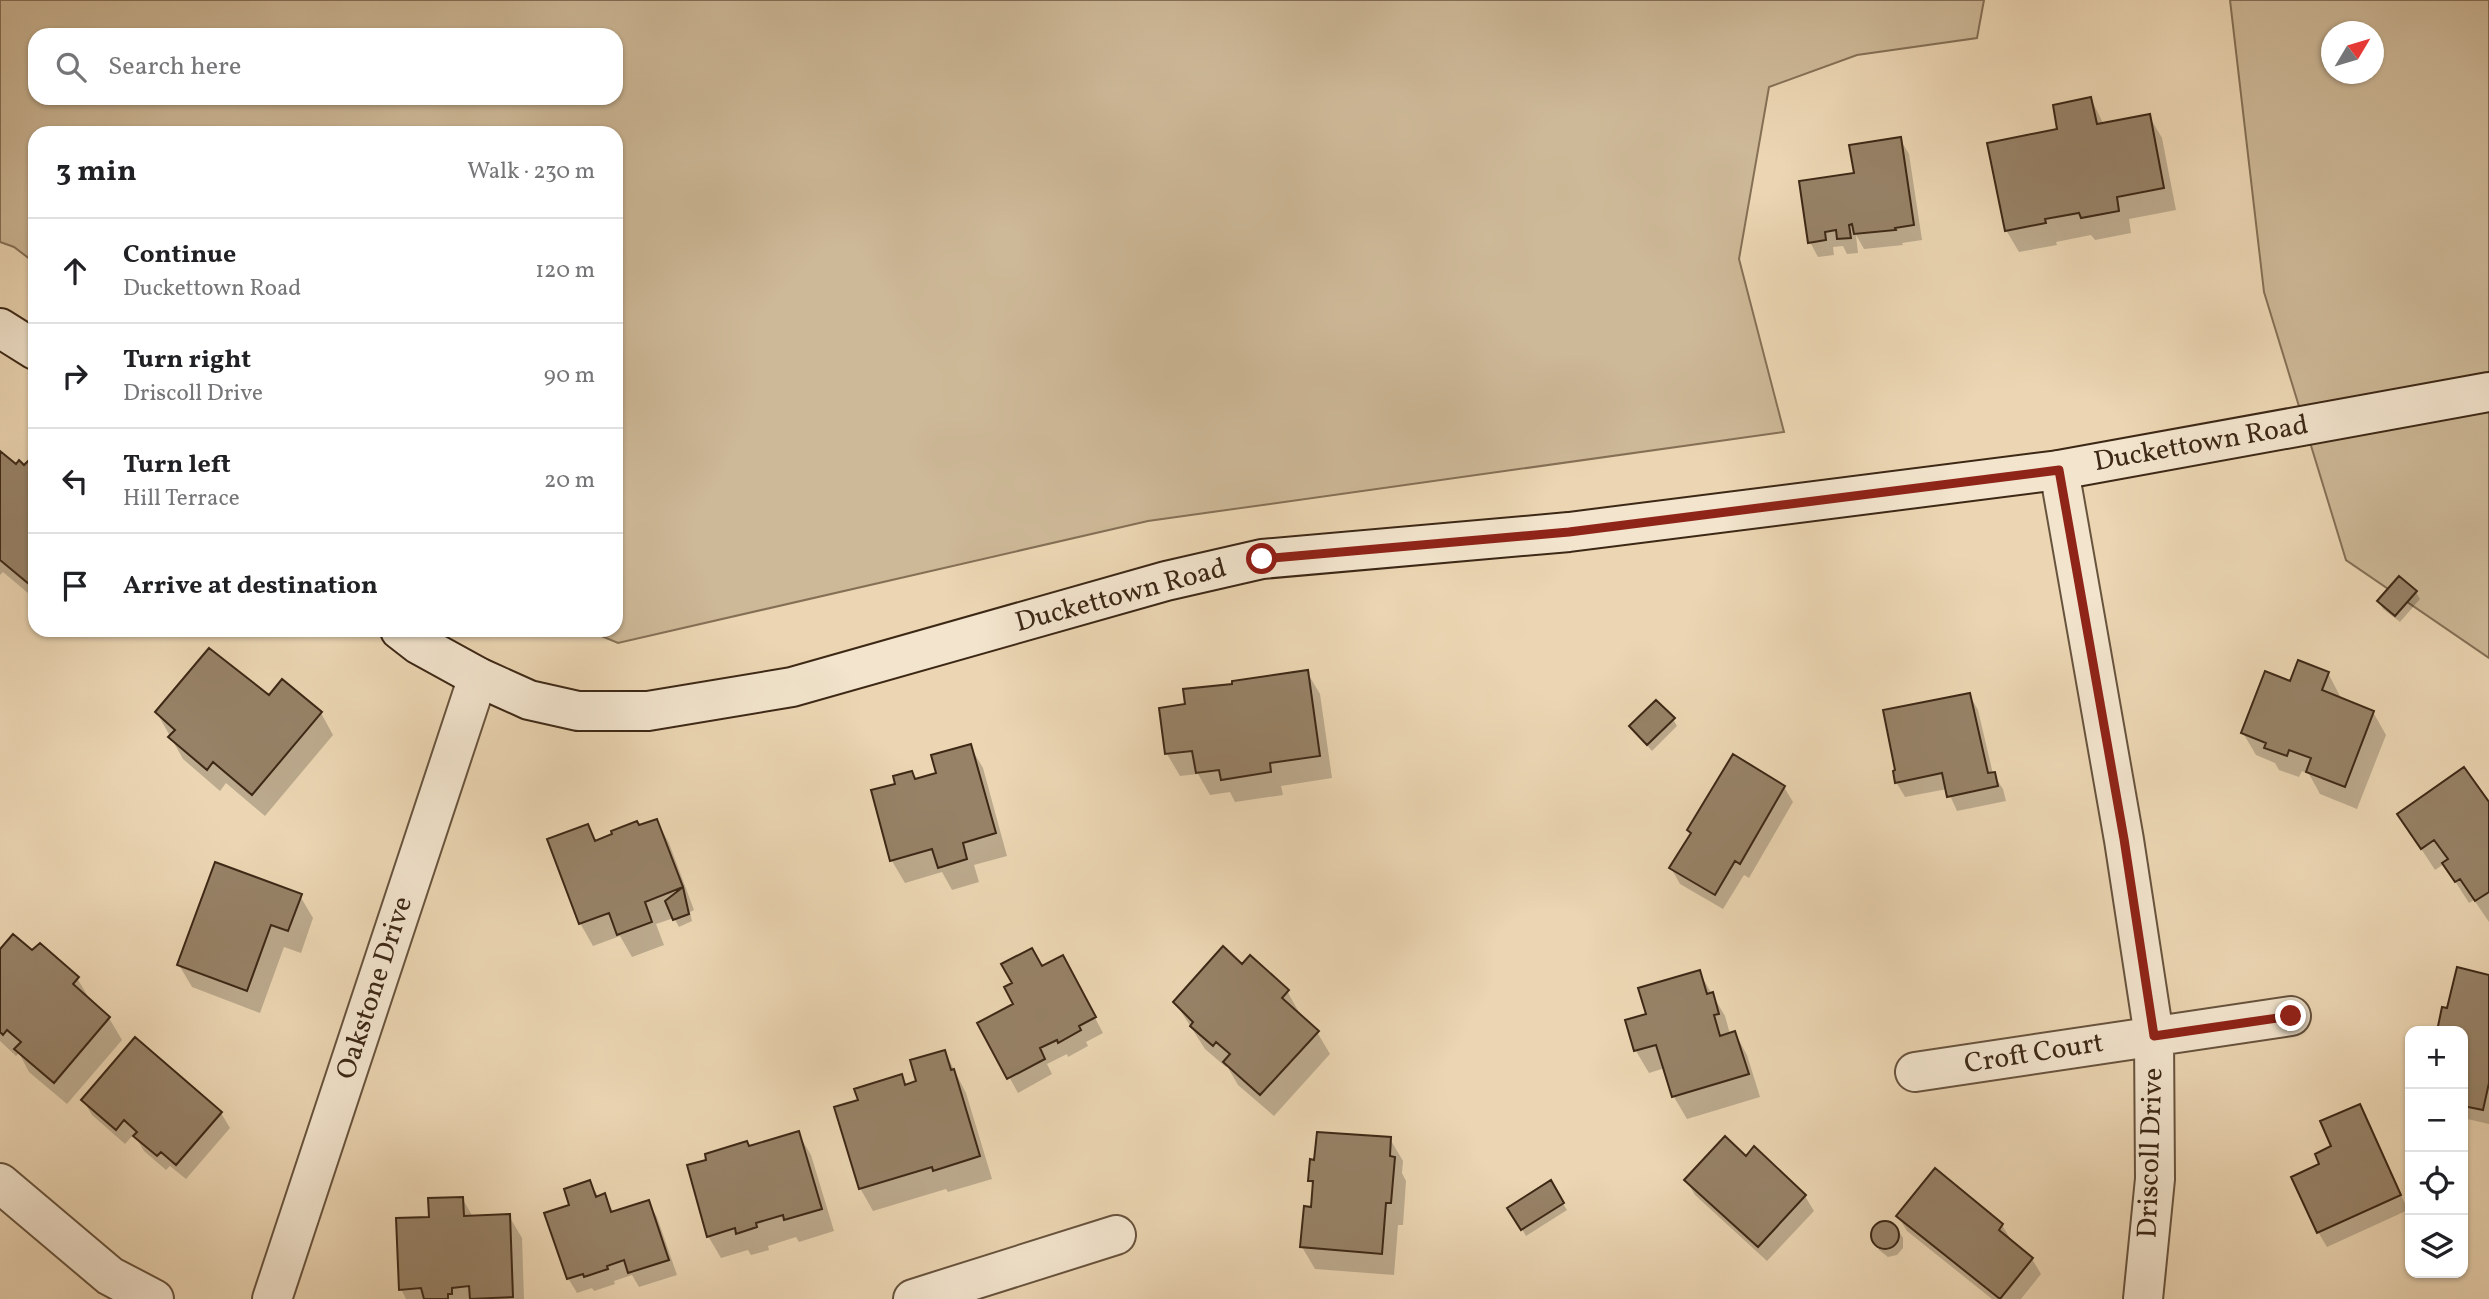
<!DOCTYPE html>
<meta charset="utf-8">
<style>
:root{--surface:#fff;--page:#f6f6f6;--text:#202124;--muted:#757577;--line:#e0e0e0}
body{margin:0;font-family:Vollkorn,serif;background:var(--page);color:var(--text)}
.controls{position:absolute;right:21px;bottom:21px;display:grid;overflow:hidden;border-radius:14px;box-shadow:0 2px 5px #0004}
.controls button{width:63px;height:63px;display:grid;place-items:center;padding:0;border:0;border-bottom:2px solid var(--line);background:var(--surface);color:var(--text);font:35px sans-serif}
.compass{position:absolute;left:2321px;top:21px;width:63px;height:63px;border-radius:50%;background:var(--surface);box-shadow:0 2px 5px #0004;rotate:52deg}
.stop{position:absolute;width:21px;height:21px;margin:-16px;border:5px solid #8f2418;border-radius:50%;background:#fff}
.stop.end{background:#8f2418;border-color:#fff;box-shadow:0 2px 7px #0008}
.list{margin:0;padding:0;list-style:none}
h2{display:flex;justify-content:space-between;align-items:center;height:91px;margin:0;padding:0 28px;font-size:30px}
h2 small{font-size:23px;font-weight:400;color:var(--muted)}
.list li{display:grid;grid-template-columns:46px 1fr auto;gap:21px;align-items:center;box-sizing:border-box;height:105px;padding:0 28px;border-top:2px solid var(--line)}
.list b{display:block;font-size:26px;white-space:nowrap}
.list p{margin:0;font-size:23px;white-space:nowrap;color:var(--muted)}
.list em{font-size:23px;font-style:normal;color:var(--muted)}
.icon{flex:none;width:38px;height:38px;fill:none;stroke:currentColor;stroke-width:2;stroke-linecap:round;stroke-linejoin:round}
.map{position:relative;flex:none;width:2489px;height:1299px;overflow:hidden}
.search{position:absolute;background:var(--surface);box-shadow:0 2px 5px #0004;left:28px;top:28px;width:595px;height:77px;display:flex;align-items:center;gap:18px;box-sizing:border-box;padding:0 24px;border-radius:21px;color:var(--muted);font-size:26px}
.panel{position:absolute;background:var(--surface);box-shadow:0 2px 5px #0004;left:28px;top:126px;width:595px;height:511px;border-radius:21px}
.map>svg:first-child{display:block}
.green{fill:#cdb897;stroke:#857056;stroke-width:2;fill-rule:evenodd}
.shadow{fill:#0003}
.building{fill:#978267;stroke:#3d2816;stroke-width:2}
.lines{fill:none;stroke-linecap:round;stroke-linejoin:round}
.street-casing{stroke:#68533d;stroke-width:42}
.secondary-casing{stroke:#3d2816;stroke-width:42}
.street{stroke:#f2e4cd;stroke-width:38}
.secondary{stroke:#f2e4cd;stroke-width:38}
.route{stroke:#8f2418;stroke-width:9}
.labels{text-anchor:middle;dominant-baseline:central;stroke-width:5;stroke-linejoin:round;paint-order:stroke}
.street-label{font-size:28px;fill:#3d2816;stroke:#f2e4cd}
</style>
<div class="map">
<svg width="2489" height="1299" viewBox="0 0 2489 1299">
<rect width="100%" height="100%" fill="#ebd5b2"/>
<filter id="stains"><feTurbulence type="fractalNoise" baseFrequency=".00286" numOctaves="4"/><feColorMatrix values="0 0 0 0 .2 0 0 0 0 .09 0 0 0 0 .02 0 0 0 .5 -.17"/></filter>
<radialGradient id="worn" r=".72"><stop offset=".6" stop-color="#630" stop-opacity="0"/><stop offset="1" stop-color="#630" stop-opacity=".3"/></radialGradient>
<path class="green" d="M0 0H1984L1977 38 1857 55 1769 87 1739 259 1784 432 1148 521 618 643 587 630H616V133H35V263L14 247 0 242ZM616 35V98H35V35Z
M2230 0H2489V658L2346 560 2264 292ZM2332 32H2374V74H2332Z"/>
<path class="shadow" d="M2091 99 2104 125 2149 116 2162 138 2176 210 2129 219 2131 233 2095 240 2091 235 2056 242 2057 245 2019 252 2006 230 2059 130Z
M1900 139 1909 154 1922 240 1902 243 1903 245 1864 249 1856 235 1858 253 1847 254 1843 246 1833 247 1834 255 1818 257 1810 242 1856 174Z
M0 453 16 467 35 466V599L3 572 0 575Z
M2416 592 2420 599 2400 622 2383 609 2379 602Z
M1307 672 1320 694 1332 778 1281 786 1283 795 1235 802 1230 792 1210 795 1198 774 1180 776 1167 754 1187 706 1235 686Z
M2328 673 2340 696 2339 699 2373 712 2386 735 2357 809 2320 794 2309 774 2302 771 2299 777 2279 770 2275 763 2256 755 2243 733 2291 683Z
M1969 694 1978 710 1993 774 2003 789 2006 801 1957 811 1947 789 1905 797 1896 782Z
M269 698 321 713 333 735 265 816 226 783 220 791 183 759 157 713Z
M1673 719 1677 726 1652 751 1631 727Z
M970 746 983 768 1007 856 974 865 979 882 952 890 942 872 905 883 892 861 873 791 938 774Z
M1784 787 1793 802 1749 878 1744 875 1723 909 1680 884 1671 868 1692 835 1689 830Z
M2489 805V922L2474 900 2469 903 2444 864 2435 870 2399 815Z
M657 821 669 843 694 910 690 912 692 921 679 927 674 918 656 924 664 945 632 957 620 936 593 946 580 923 587 826 597 842Z
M300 896 313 918 301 953 284 947 260 1013 192 987 179 965Z
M0 952 33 953 77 978 90 1000 109 1018 122 1040 67 1104 29 1072 19 1053 16 1056 0 1041Z
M1243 967 1287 991 1300 1014 1299 1015 1317 1032 1330 1054 1274 1116 1238 1085 1227 1066 1226 1067 1205 1049 1175 1002Z
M1042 968 1071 972 1103 1033 1086 1042 1088 1046 1068 1057 1067 1054 1047 1064 1052 1074 1018 1093 980 1024 1015 1005Z
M1699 972 1725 1016 1730 1034 1735 1033 1747 1055 1760 1097 1687 1119 1674 1097 1665 1068 1649 1073 1636 1051 1627 1021 1648 1015Z
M2489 976V1124L2463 1118V1031H2439L2444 1009 2448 1010Z
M945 1052 966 1093 992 1179 948 1192 946 1189 873 1211 860 1188V1101L902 1076 907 1086 918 1083Z
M83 1100 221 1113 230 1128 186 1179 170 1166 166 1170 144 1151 134 1134 125 1144 92 1115Z
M2359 1106 2408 1210 2327 1247 2318 1232 2321 1165Z
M798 1133 811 1155 834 1231 799 1242 796 1237 768 1246 769 1250 751 1255 748 1250 721 1258 708 1236V1161Z
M1390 1139 1403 1161 1402 1173 1406 1181 1403 1225H1398L1394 1275 1315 1269 1302 1247 1313 1209 1314 1187 1310 1180Z
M1746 1158 1805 1196 1814 1211 1767 1261 1695 1195 1686 1180Z
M590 1182 599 1198 605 1195 614 1213 648 1202 657 1217 677 1275 639 1287 632 1275 614 1281 615 1284 594 1291 592 1288 577 1293 568 1278 572 1206Z
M1550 1183 1567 1210 1526 1236 1510 1208Z
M462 1198 473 1217 509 1216 522 1238 524 1299H406L401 1289 431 1218Z
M1898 1216 2002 1225 2011 1240 2032 1259 2041 1274 2021 1299H1992L1907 1231Z
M1888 1222 1898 1230 1903 1238V1248L1897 1255 1888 1257 1879 1250 1872 1231 1878 1224Z"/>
<path class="building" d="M2091 97 2097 124 2150 114 2164 188 2117 197 2119 211 2081 218 2079 213 2045 219 2046 223 2005 231 1987 143 2057 129 2053 105Z
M1901 137 1914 225 1895 228 1896 230 1854 234 1852 224 1849 225 1851 238 1837 239 1836 230 1825 232 1826 240 1808 243 1799 181 1854 173 1849 145Z
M0 451 16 464 19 460 24 465 30 459 35 463V589L0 560Z
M2399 576 2417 591 2395 616 2377 601Z
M209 648 269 695 282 679 322 712 252 795 213 762 207 770 168 737 175 730 155 712Z
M2298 660 2329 672 2322 690 2374 711 2345 787 2306 772 2311 758 2289 750 2287 756 2264 748 2266 743 2241 733 2265 671 2290 681Z
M1308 670 1320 756 1270 763 1271 772 1221 780 1219 770 1196 773 1192 751 1165 754 1159 708 1185 704 1183 689 1232 684V681Z
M1970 693 1988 773 1995 772 1998 786 1947 797 1942 773 1895 783 1893 771 1895 770 1883 710Z
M1656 700 1675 718 1647 745 1629 726Z
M971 744 996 833 963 843 967 859 938 868 932 849 890 861 871 790 895 784 893 776 912 771 915 779 936 773 931 755Z
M1733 754 1785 786 1740 864 1735 861 1715 895 1669 868 1691 833 1687 830Z
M2464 767 2489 802V892L2475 901 2460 879 2455 882 2442 863 2448 859 2434 840 2421 849 2397 814Z
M657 819 683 887 645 902 652 922 617 935 609 913 579 924 547 839 588 824 595 841 612 834 611 831 637 821 639 825Z
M215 862 302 894 288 931 271 925 247 991 177 965Z
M683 887 689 914 673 920 665 901Z
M13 934 32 950 40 943 79 977 73 984 110 1017 54 1083 14 1049 21 1042 7 1030 3 1035 0 1032V949Z
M1223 946 1242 964 1250 955 1289 990 1282 998 1319 1031 1260 1095 1223 1062 1230 1054 1216 1042 1213 1046 1190 1026 1193 1022 1173 1002Z
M1032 948 1042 966 1063 955 1096 1017 1079 1026 1081 1030 1058 1043 1057 1040 1040 1048 1045 1059 1007 1079 977 1023 1013 1004 1004 987 1012 983 1001 964Z
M2457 967 2489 975V1083L2483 1110 2463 1106V1031H2437L2442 1007 2447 1008Z
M1700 970 1707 994 1713 992 1719 1014 1714 1015 1720 1036 1735 1031 1749 1074 1672 1097 1656 1045 1634 1051 1625 1020 1646 1014 1638 988Z
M135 1037 222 1112 176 1165 161 1152 157 1156 133 1136 137 1132 124 1120 116 1130 81 1100Z
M945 1050 951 1070 954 1069 980 1156 933 1171 932 1167 859 1189 834 1107 858 1100 854 1089 902 1074 905 1085 916 1081 910 1060Z
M2360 1104 2401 1195 2317 1233 2291 1177 2319 1164 2315 1154 2331 1146 2320 1121Z
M799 1131 822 1209 784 1220 783 1215 756 1223 757 1227 736 1234 735 1228 707 1237 687 1165 706 1160 705 1154 747 1141 749 1146Z
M1317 1132 1391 1137 1390 1156 1395 1157 1391 1203H1386L1382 1254 1300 1247 1304 1206 1311 1207 1313 1181H1308L1310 1159 1314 1160Z
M1725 1136 1746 1156 1754 1146 1806 1195 1758 1247 1684 1180Z
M1935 1168 2003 1224 1999 1230 2033 1258 2000 1299 1896 1216Z
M590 1180 596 1197 605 1193 611 1212 649 1200 669 1260 628 1273 624 1260 607 1266 608 1269 584 1277 583 1274 567 1279 544 1213 569 1205 564 1189Z
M1551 1180 1564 1203 1521 1230 1507 1208Z
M463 1197 464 1216 510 1214 513 1297 470 1299 469 1286 452 1288V1294H448V1299H424L421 1288 399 1290 396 1218 429 1217 428 1198Z
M1871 1235a14 14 0 1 1 28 0a14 14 0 1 1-28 0Z"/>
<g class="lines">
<g class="street-casing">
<path id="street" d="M2059 470 2124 840 2154 1036 2155 1179 2143 1299
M1915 1072 2291 1016
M0 1183 110 1276 154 1299
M272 1299 478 677
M913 1299 1116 1235"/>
</g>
<g class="secondary-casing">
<path id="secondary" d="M0 328 35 350
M400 630 418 644 478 677 529 700 578 711H648L792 687 1166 581 1262 559 1569 532 2059 470 2489 392"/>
</g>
<use href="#street" class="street"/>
<use href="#secondary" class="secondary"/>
</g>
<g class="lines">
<path class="route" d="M1262 559 1569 532 2059 470 2124 839 2154 1036 2291 1016"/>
</g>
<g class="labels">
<g class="street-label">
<text transform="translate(2201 444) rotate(-10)">Duckettown Road</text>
<text transform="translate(1121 596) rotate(-15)">Duckettown Road</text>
<text transform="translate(375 988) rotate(-72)">Oakstone Drive</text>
<text transform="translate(2034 1054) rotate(-9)">Croft Court</text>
<text transform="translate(2151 1153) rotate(-88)">Driscoll Drive</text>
</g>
</g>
<rect width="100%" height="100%" filter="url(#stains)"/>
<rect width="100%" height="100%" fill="url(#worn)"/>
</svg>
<div class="controls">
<button>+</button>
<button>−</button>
<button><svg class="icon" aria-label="locate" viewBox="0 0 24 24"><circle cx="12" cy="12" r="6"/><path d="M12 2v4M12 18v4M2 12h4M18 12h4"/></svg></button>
<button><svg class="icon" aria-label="layers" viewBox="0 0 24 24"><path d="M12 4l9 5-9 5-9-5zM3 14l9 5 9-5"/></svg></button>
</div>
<svg class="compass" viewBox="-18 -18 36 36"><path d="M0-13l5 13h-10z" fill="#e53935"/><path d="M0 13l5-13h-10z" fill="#757577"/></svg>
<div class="stop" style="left:1262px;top:559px"></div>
<div class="stop end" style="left:2291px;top:1016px"></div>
<div class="search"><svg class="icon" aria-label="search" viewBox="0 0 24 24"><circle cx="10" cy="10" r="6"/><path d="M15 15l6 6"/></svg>Search here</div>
<section class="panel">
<h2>3 min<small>Walk · 230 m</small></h2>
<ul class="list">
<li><svg class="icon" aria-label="ahead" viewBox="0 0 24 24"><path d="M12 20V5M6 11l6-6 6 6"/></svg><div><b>Continue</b><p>Duckettown Road</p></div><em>120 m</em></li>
<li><svg class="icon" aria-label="right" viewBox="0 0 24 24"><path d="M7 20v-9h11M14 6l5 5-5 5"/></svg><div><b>Turn right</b><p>Driscoll Drive</p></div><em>90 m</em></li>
<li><svg class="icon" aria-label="left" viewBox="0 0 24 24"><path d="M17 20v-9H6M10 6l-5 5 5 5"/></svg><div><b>Turn left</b><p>Hill Terrace</p></div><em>20 m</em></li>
<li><svg class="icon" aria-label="arrive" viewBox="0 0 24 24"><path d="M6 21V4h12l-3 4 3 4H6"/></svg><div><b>Arrive at destination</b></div></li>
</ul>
</section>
</div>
